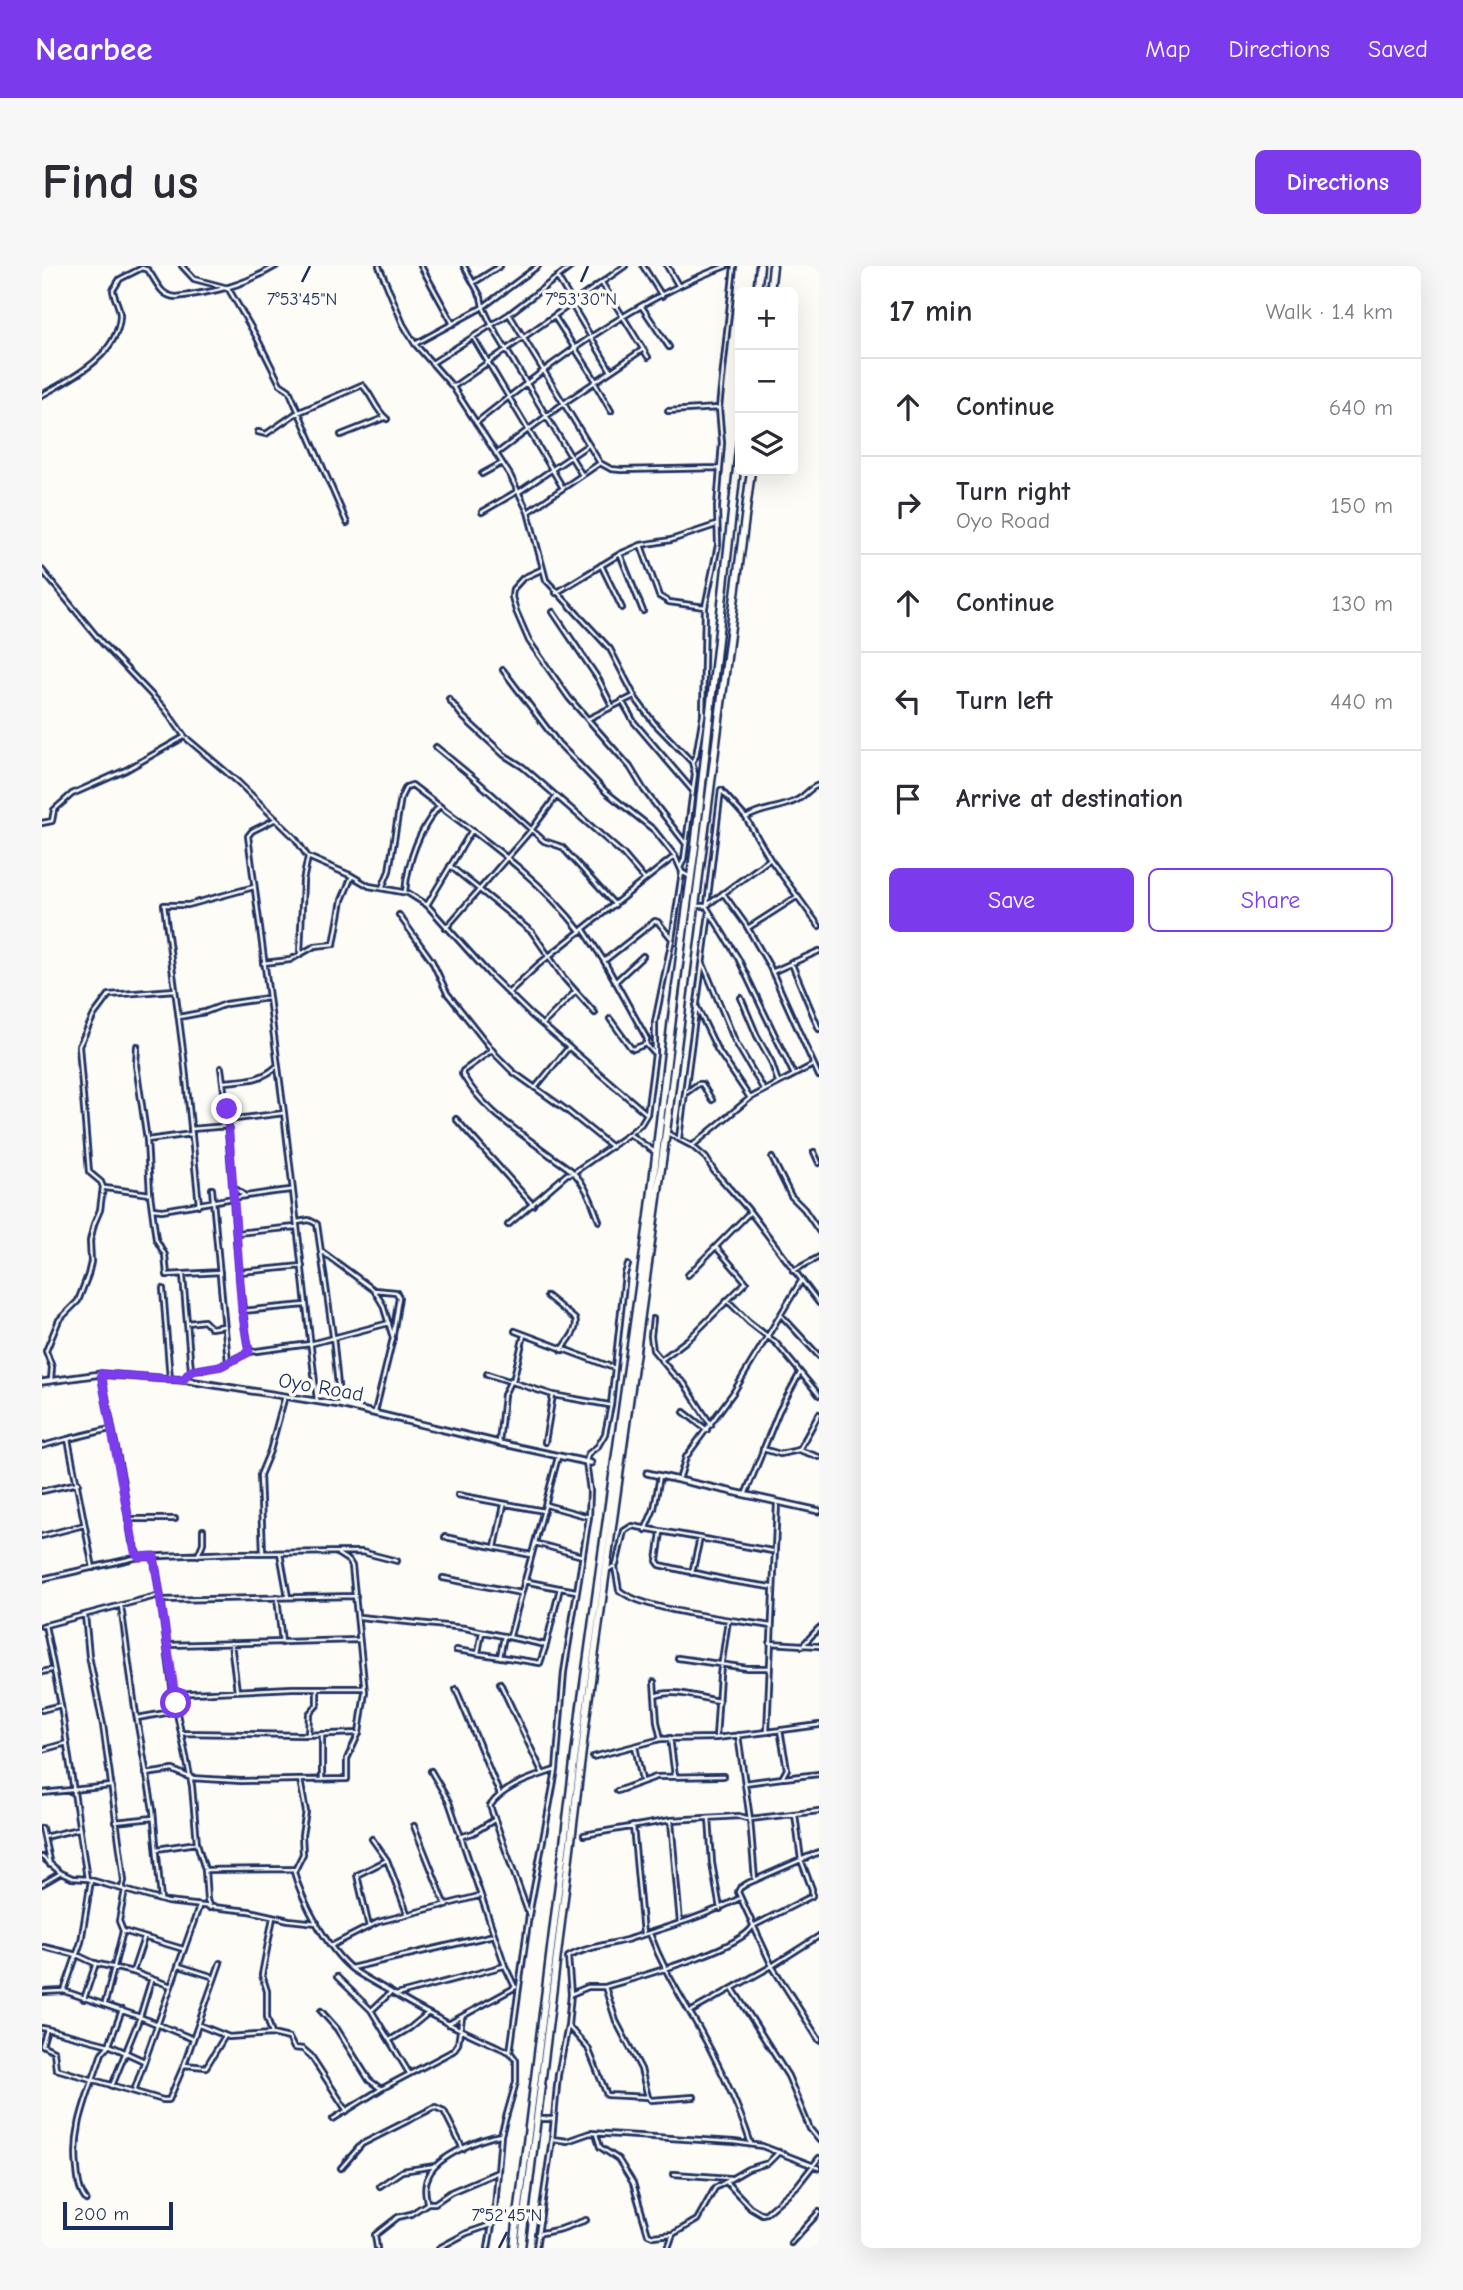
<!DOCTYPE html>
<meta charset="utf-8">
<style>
:root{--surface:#fff;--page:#f7f7f7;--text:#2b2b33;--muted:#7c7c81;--line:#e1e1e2;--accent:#7c3aed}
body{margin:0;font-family:"Comic Neue",sans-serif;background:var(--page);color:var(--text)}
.controls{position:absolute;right:21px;top:21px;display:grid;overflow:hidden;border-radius:10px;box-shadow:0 7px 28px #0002}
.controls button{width:63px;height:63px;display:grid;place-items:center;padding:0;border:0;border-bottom:2px solid var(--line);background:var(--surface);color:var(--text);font:35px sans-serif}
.scale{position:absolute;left:21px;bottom:18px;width:110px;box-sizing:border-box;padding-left:7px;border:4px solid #1b2f5e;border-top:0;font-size:19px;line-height:24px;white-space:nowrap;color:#1b2f5e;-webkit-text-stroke:5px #fdfcf7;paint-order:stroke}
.stop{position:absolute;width:21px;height:21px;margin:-16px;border:5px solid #7c3aed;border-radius:50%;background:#fff}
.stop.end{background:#7c3aed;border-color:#fff;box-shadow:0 2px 7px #0008}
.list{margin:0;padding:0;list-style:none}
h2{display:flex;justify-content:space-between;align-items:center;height:91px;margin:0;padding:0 28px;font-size:30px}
h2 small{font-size:23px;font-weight:400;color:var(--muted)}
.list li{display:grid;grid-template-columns:46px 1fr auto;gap:21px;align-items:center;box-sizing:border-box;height:98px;padding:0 28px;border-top:2px solid var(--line)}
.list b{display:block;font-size:26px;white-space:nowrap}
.list p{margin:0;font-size:23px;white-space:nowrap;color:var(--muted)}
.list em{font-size:23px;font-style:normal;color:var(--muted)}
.actions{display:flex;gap:14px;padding:21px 28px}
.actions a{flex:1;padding:16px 0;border:2px solid var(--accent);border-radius:10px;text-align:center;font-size:24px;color:var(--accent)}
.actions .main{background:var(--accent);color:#fff}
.icon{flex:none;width:38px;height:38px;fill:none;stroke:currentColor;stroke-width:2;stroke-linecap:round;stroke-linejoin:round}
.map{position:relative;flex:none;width:777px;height:1982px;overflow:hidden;border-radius:10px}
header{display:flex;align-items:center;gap:42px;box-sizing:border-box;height:98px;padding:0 35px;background:var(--accent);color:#fff}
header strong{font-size:33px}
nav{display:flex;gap:38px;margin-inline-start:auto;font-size:24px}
.intro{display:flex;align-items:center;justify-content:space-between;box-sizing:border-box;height:168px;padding:0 42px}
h1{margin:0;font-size:49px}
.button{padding:18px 32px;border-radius:10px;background:var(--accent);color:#fff;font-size:24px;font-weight:700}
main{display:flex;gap:42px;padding:0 42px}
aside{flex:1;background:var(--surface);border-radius:10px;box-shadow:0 7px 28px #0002}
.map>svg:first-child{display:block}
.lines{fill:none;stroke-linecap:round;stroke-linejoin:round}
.minor-casing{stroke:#1b2f5e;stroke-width:8}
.tertiary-casing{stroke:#1b2f5e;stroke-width:9}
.motorway-casing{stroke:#1b2f5e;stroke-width:11}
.minor{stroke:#fdfcf7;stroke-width:2.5}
.tertiary{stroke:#fdfcf7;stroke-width:3.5}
.motorway{stroke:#fdfcf7;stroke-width:6}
.route{stroke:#7c3aed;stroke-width:9}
.ticks{fill:none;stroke:#1b2f5e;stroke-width:2.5}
.labels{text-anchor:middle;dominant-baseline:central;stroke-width:7;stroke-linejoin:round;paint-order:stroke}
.street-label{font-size:21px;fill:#1b2f5e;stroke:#fdfcf7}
.ticks-label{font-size:18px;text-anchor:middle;fill:#1b2f5e;stroke:#fdfcf7;stroke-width:7;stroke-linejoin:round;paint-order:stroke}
</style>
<header>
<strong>Nearbee</strong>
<nav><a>Map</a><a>Directions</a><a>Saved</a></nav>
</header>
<div class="intro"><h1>Find us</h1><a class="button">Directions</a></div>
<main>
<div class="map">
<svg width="777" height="1982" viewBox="0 0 777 1982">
<rect width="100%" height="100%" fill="#fdfcf7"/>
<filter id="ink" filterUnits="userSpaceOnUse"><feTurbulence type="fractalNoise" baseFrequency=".0143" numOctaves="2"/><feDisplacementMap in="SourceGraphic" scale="14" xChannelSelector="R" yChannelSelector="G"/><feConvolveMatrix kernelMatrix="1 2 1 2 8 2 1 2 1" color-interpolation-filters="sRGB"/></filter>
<g filter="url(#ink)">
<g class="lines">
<g class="minor-casing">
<path id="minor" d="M140 0 152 13 186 22 214 70 238 118 247 124 305 257
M337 0 361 58 373 78 411 121 468 209 486 246 504 314 568 383 594 433 612 457 650 496 653 508 642 593 639 600
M379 0 411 58
M422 0 439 31 441 41 450 60 540 209
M601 0 620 30
M625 0 636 19
M100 2 106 4C115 16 118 30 134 31 173 26 201 20 234 0
M515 11 531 37
M431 17 458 0
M560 17 606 91
M530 39 569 105
M600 41 627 81
M467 48 558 197 569 203 579 204 678 202
M512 50 554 115
M431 71 521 222
M373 78 441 41 496 0
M390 97 467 48 530 0
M553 117 569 145
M411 121 583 0
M0 129C30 112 76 90 78 50 78 40 72 33 71 24L78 13 100 2
M626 145 677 142
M434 157C509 97 593 33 684 0
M216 166 224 168 253 148 320 119C330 128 333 144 345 153
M299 169 342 152
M454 188 522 137 600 84
M440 208 460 197
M477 226 546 179
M440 246 476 225
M486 246 558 197
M599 279 617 330 627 336 663 341
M578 288 601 345
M559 299 580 342
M501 303 481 312 471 323 470 331 474 345 487 375 527 432 588 501 602 524 644 578
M0 304 61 378 123 443 143 471 196 516 253 572 266 591 310 610 327 620 366 627 385 639 448 709 489 749 605 848
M514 327 578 288 599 279 629 274 674 259
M511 346 557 414 570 440
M461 404 516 477 564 526 612 564 633 590 640 606
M407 433 421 451 462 489 481 501 581 588 603 614
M580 435 592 456 651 525
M546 453 592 430
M394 481 435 515 502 575 520 581 573 639
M650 496 654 490 661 449 663 341 676 279 675 241 680 177 677 142 692 0
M704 552C720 542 737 543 753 535 763 531 766 522 777 519
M234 553 210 565 206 570 242 847 275 1134
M0 557 10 555 12 544 30 528 84 504 142 471
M408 600 490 666 522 712 553 747
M340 622 347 605 359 531 364 521 370 519C429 565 493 606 539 666
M363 626C366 593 376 566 397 540
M681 627 704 659 728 701 777 810
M385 639 430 564
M665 639 679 524 704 552 728 593 777 660
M655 640H664L728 593
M664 640 696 692 752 809
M357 649 390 695 405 727 454 789 471 806 523 843 570 881
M404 662 490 563 514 531
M706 662 756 630
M542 664 562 695 605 773 604 778 612 787
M258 688 261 615 266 591
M562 695 613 655 616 656 630 673
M749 696 777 763
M221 697 248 694 273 680 292 678 300 634 310 610
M661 698 693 775 722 824
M730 706 777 685
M573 716 601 690
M466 727 497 698 633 590
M699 732 715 770 729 795 736 816
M654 739 675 783 708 832
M137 751 163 746 184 738 226 732
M568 753 589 782 591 783 604 778
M501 758 533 726
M95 780 94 799 105 874 108 928 114 973 123 989 125 1009 178 1006
M450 784 421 805 420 808C442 845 475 864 509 890 516 895 524 900 531 906 544 919 551 938 557 955
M179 802C193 896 191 992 207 1086
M182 816C202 814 219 815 234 801
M493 822 527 781
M645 826 656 818H660L670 834
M414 853 491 939
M186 854 242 847
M149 863 186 860
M625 867 650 880 664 892 672 905 705 942 777 1037
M587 868 613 886
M637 872 667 647
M105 874 150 868
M650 880 708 832 771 799
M772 886 777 897
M730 892 749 930 762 943 777 965
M191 921 202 929
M63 922 108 928
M170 923 186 1096
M157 939 142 792 122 639H146L212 621
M111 943 120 944C163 938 205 928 249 924
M255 956 267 954 275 958 291 1070 298 1139
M466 959 525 908 531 907 587 868 599 858 605 848 613 788V756L630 673 640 606 648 611
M195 967 254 961
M279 985 332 1024 341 1039 351 1072 333 1146
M751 1005 777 991
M198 1006 260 1000
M646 1009 708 946
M141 1010 149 1104
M121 1023 128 1113
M332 1024 354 1026 357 1031 351 1069
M505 1030 533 1053C537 1064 526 1074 520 1084
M685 1034 707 1056 734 1077 777 1129
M200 1045 263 1039
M739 1049 777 1090
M611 1053 609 1070 611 1084 631 1108 642 1117 669 1159
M146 1057 162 1055 169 1062 182 1060
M473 1065 572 1102
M619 1094 649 1071 704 1016 674 981
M59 1108 81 1218 90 1275 97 1291 192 1287 320 1286 355 1295
M445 1108 511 1129 567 1139
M9 1114 10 1101 4 1085 17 1054 36 1035 46 1009 49 996 48 975 52 958 58 944 61 921 59 916 47 906 37 780 52 749 67 729 133 724
M141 1114 149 1105 179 1100 207 1086 268 1078 347 1057
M471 1115 482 1069
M642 1146 665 1164
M503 1176 511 1129
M457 1177 462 1129 469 1114
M0 1180 26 1173
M721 1183 738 1188 757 1184 777 1191
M757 1184 777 1148
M637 1214 644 1191 691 1127 759 1015
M0 1225 36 1217
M416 1229 502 1245
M703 1229 737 1145 758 1107
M504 1239 547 1251
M86 1253H133
M603 1264 612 1243 618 1210
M619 1266 615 1295 618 1299 689 1315 729 1321
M0 1270 42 1259
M403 1271 489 1289
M493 1277 540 1290
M453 1281 462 1239
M221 1287 218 1209 228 1185 243 1130
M238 1287 246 1331
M156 1289 161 1277V1264
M112 1292 119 1334 314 1330
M573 1301 577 1324C602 1345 693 1354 729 1360
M51 1302 26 1173 68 1163
M567 1303 574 1299 582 1265 590 1260 730 1285
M650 1307 658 1272
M401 1312 479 1327
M0 1313 97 1291
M482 1315 517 1322
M235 1331 240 1377
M119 1334 131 1428 150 1520 155 1577 163 1604 165 1634 168 1642
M79 1340 93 1442 111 1544 119 1634
M43 1349 47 1390 61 1459 79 1590 82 1615 80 1622
M318 1351 423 1362 504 1379
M3 1359 19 1439 45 1613
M0 1360 118 1329
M468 1370 516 1191
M189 1377 195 1425
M728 1377 777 1380
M127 1379 316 1374
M760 1380 777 1362
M414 1384 498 1397 504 1379 518 1322 534 1325
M436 1387 440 1366
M458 1391 462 1370
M636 1392 705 1402H727
M0 1406 9 1404
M612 1416 615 1456 619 1473
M458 1417 501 1508
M414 1423 458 1529
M131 1428 250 1422H322
M613 1430C633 1422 656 1432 677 1435
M0 1444 19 1439
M95 1452 135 1445
M725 1466 777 1459
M139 1467 260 1469 317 1467
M280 1468V1514
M266 1469 267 1448 275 1439V1424
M696 1469 708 1553 713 1614
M628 1472 633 1510
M674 1472 678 1409 686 1354
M593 1480 600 1514
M0 1484 25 1477
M551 1491 619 1473 674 1472 725 1466 735 1237
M389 1505 407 1536 463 1700 473 1721
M104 1508 131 1504 149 1512 199 1515 305 1513V1493L317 1467 323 1426 310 1300 307 1295 296 1288
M742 1512 777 1508
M258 1514 264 1546 260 1569 261 1588 252 1606C260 1635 286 1684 310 1703 321 1711 335 1718 347 1725 386 1749 426 1768 468 1786
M703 1517 740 1512 745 1503 738 1464
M575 1525 614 1511 681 1510
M0 1527 69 1520
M667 1552 670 1597 678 1643
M629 1555 638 1657
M73 1556 111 1552
M372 1560 404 1640
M591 1560 601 1668
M0 1562 8 1599
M542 1569 629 1554 697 1550 708 1553 777 1545
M2 1571 36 1563
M418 1571 431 1567 452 1554
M330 1573 345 1594 365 1647
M115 1583 155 1577
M777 1586 706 1617 698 1622 696 1626 730 1700 777 1774
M0 1591 19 1607 30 1612 45 1613 125 1636 207 1645 247 1654 275 1657
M163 1604 253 1603
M0 1618 19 1607
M83 1624 77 1655 81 1665 141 1683
M487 1649 448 1540C461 1520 492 1511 513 1504
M327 1661 315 1609 345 1594
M608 1668C619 1697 631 1718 647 1745 671 1785 695 1835 709 1878
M289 1680 336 1656 437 1630
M2 1681 35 1689 52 1697 91 1706 129 1720
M137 1700 169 1710 172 1713
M309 1702 452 1669
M91 1705 102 1672
M295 1711 329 1744 367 1807
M691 1723 746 1810 768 1863 777 1874
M22 1725 39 1676 49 1614
M0 1726 22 1725 98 1751 151 1773
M529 1728 546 1721H563
M354 1729 462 1700
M42 1733 54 1697
M63 1737 81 1665
M331 1743 349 1726
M279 1745 295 1763 327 1814 339 1823
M648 1746 730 1700 777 1670
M406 1758 474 1721
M157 1759 187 1771 230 1768 247 1772 252 1782 261 1783 269 1790 305 1845
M526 1760 546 1782 565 1829 606 1831 609 1834 652 1831
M0 1762 5 1763 0 1779 12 1785 14 1803 121 1834H127L142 1799 178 1697
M5 1763 67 1779 80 1744
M230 1768 225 1751V1725L220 1709 231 1651
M348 1774 368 1762 385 1748
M142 1799 164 1801 183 1770
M70 1820 98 1751 109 1715
M92 1825 157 1641
M606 1831 599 1803 574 1755 563 1721C592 1712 698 1684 711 1660L770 1630V1623L759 1594 753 1548
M291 1853 339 1823 411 1785 416 1778 420 1752
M497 1853H511
M554 1868 558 1881 576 1893 591 1917 606 1968 611 1970 631 1968
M510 1873 525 1875 548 1867 692 1876 720 1880 777 1902
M299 1902 320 1878 393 1841 402 1845 421 1883
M632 1908 688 1912
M684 1916 708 1941 720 1948 724 1947 755 1920 777 1892
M338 1920 360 1905 393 1900
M44 1934C37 1925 36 1914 35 1903 30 1858 47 1828 60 1787L67 1779 102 1795
M385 1936C383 1926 382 1918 387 1909 396 1890 439 1872 459 1869
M495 1968 519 1963 544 1954
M749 1977 777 1946
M335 1982 333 1969 356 1951 369 1948 386 1937H393L409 1926 456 1906
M397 1982 425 1967 451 1958
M446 1982 453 1942 459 1869 474 1816V1794L468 1786 487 1649 514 1504 522 1406 547 1251 548 1225 544 1196 546 1188 556 1180 563 1168 569 1139 583 1008 586 999
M494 1982 510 1873 516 1809 526 1760 529 1728 526 1691C543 1681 566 1679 584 1674 623 1662 662 1651 698 1632
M626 1982 631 1968 655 1954 673 1922 706 1903 726 1897 737 1886"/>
</g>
<g class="tertiary-casing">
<path id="tertiary" d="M0 1116 59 1108 141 1114 298 1139 457 1177 549 1197
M605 1207 777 1245"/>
</g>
<g class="motorway-casing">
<path id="motorway" d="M715 26 718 0
M728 26 731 0
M472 1982 539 1440 607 950 632 735 653 581 698 175
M479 1982 546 1436 624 866 709 205"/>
</g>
<use href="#minor" class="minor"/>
<use href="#tertiary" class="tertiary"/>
<use href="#motorway" class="motorway"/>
</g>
</g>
<g class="lines" filter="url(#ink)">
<path class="route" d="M134 1437 112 1290 97 1291 93 1286 59 1108 141 1114 149 1105 179 1100 207 1086 200 1045 185 843"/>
</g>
<path class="ticks" d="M260 16 268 0M539 16 546 0M457 1982 465 1966"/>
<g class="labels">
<g class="street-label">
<text transform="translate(279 1121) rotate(10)">Oyo Road</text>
</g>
</g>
<g class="ticks-label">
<text x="260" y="39">7°53'45"N</text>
<text x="539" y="39">7°53'30"N</text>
<text x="465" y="1955">7°52'45"N</text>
</g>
</svg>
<div class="controls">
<button>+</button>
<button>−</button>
<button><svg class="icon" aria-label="layers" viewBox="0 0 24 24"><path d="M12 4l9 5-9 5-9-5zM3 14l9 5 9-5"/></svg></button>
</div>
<div class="scale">200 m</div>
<div class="stop" style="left:134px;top:1437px"></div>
<div class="stop end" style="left:185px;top:843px"></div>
</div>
<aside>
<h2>17 min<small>Walk · 1.4 km</small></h2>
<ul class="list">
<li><svg class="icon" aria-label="ahead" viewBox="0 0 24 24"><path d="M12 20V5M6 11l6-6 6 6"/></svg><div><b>Continue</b></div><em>640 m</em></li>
<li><svg class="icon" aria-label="right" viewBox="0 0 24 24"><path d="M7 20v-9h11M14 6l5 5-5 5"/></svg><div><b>Turn right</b><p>Oyo Road</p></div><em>150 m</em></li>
<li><svg class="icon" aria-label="ahead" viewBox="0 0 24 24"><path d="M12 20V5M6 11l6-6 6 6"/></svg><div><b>Continue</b></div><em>130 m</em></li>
<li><svg class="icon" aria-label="left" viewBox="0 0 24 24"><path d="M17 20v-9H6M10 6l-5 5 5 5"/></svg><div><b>Turn left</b></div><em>440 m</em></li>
<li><svg class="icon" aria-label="arrive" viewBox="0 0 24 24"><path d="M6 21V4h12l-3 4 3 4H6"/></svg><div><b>Arrive at destination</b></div></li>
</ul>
<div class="actions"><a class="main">Save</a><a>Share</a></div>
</aside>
</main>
